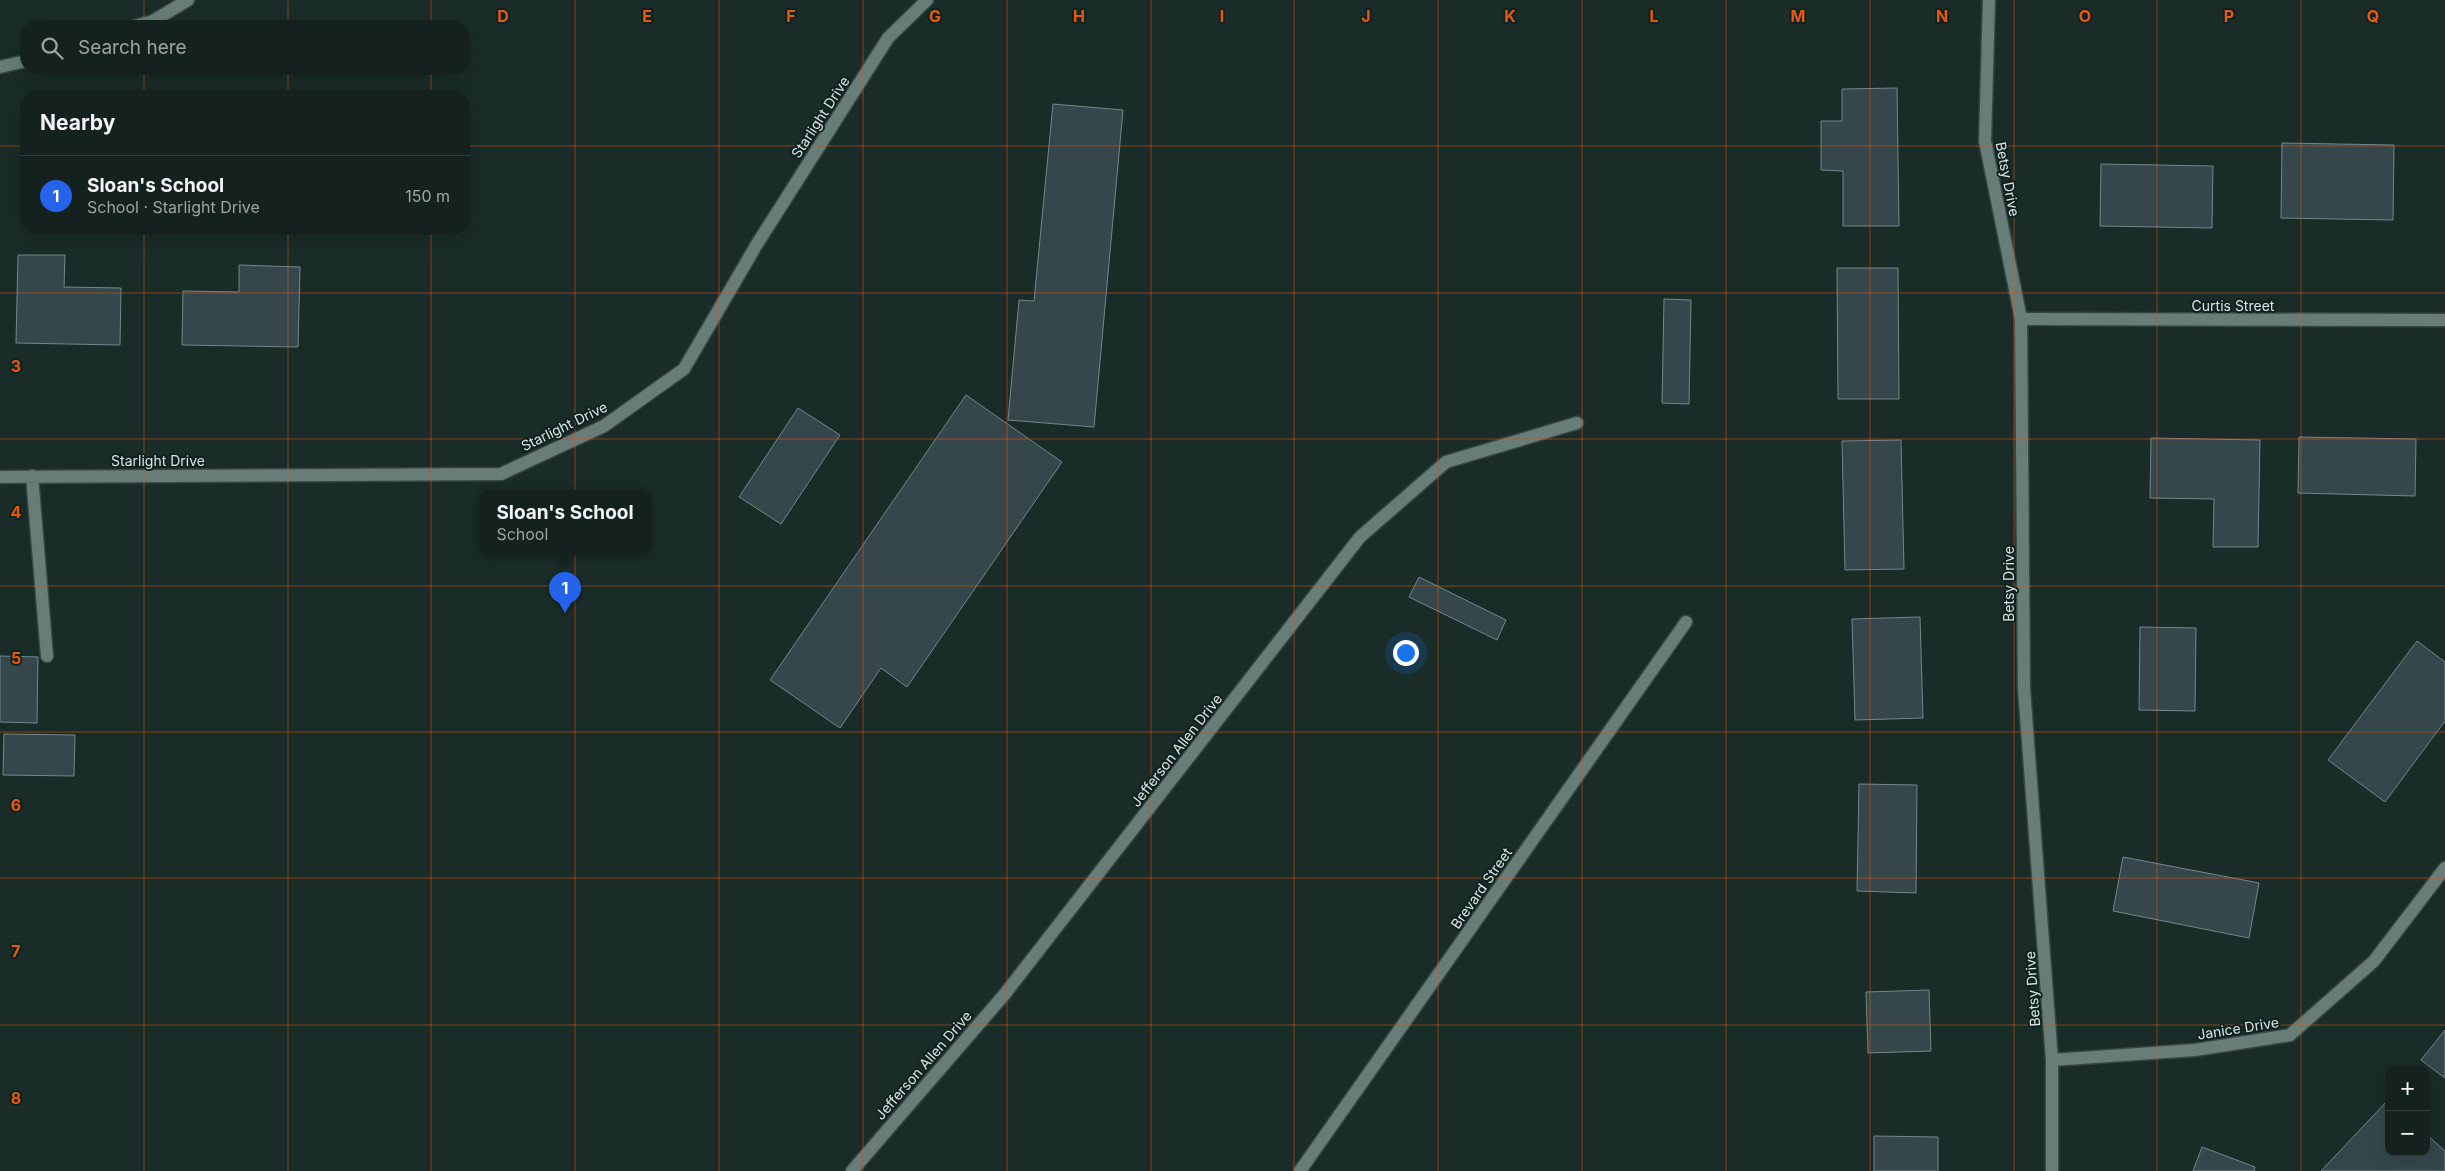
<!DOCTYPE html>
<meta charset="utf-8">
<style>
:root{--surface:#14211e;--page:#212e2b;--text:#f1f3f6;--muted:#9da3a4;--line:#333e3c;--accent:#2563eb}
body{margin:0;font-family:Inter,sans-serif;background:var(--page);color:var(--text)}
.controls{position:absolute;right:15px;bottom:15px;display:grid;overflow:hidden;border-radius:10px;box-shadow:0 5px 20px #0002}
.controls button{width:45px;height:45px;display:grid;place-items:center;padding:0;border:0;border-bottom:1px solid var(--line);background:var(--surface);color:var(--text);font:25px sans-serif}
.you{position:absolute;left:1405px;top:652px;width:18px;height:18px;margin:-12px;border:4px solid #fff;border-radius:50%;background:#1a73e8;box-shadow:0 0 0 8px #1a73e833}
.badge{display:grid;place-items:center;width:32px;height:32px;border-radius:50%;background:var(--accent);color:#fff;font-size:16px;font-weight:700}
.pin{position:absolute;translate:-50% -41px;filter:drop-shadow(0 1px 2px #0008)}
.pin::after{content:'';position:absolute;top:26px;width:18px;height:15px;background:inherit;clip-path:polygon(0 0,100% 0,50% 100%)}
.popup{position:absolute;left:479px;top:490px;width:172px;height:65px;box-sizing:border-box;display:grid;place-content:center;border-radius:10px;background:var(--surface);filter:drop-shadow(0 1px 4px #0005);font-size:16px;white-space:nowrap;color:var(--muted)}
.popup b{font-size:19px;color:var(--text)}
.popup::after{content:'';position:absolute;left:50%;top:100%;margin-left:-10px;border:10px solid transparent;border-top-color:var(--surface)}
.list{margin:0;padding:0;list-style:none}
h2{display:flex;justify-content:space-between;align-items:center;height:65px;margin:0;padding:0 20px;font-size:21px}
h2 small{font-size:16px;font-weight:400;color:var(--muted)}
.list li{display:grid;grid-template-columns:32px 1fr auto;gap:15px;align-items:center;box-sizing:border-box;height:80px;padding:0 20px;border-top:1px solid var(--line)}
.list b{display:block;font-size:19px;white-space:nowrap}
.list p{margin:0;font-size:16px;white-space:nowrap;color:var(--muted)}
.list em{font-size:16px;font-style:normal;color:var(--muted)}
.icon{flex:none;width:28px;height:28px;fill:none;stroke:currentColor;stroke-width:2;stroke-linecap:round;stroke-linejoin:round}
.map{position:relative;flex:none;width:2445px;height:1171px;overflow:hidden}
.search{position:absolute;background:var(--surface);box-shadow:0 5px 20px #0002;left:20px;top:20px;width:450px;height:55px;display:flex;align-items:center;gap:12px;box-sizing:border-box;padding:0 18px;border-radius:20px;color:var(--muted);font-size:19px}
.panel{position:absolute;background:var(--surface);box-shadow:0 5px 20px #0002;left:20px;top:90px;width:450px;height:145px;border-radius:20px}
.map>svg:first-child{display:block}
.building{fill:#35474b;stroke:#73878c}
.lines{fill:none;stroke-linecap:round;stroke-linejoin:round}
.minor-casing{stroke:#374643;stroke-width:15}
.minor{stroke:#687d78;stroke-width:12}
.grid{fill:none;stroke:#e8590c;stroke-width:1;stroke-opacity:0.55}
.labels{text-anchor:middle;dominant-baseline:central;stroke-width:4;stroke-linejoin:round;paint-order:stroke}
.street-label{font-size:14px;fill:#dae5e3;stroke:#10221f}
.grid-label{font-size:16px;text-anchor:middle;font-weight:bold;fill:#e8590c;stroke:#10221f;stroke-width:4;stroke-linejoin:round;paint-order:stroke}
</style>
<div class="map">
<svg width="2445" height="1171" viewBox="0 0 2445 1171">
<rect width="100%" height="100%" fill="#1a2c28"/>
<path class="building" d="M1897 88 1899 226H1843V171L1821 170V121H1842V89Z
M1053 104 1123 110 1094 427 1008 420 1019 300 1034 301Z
M2282 143 2394 145 2393 220 2281 218Z
M2101 164 2213 166 2212 228 2100 226Z
M18 255H65L64 287 121 288 120 345 16 343Z
M239 265 300 267 298 347 182 345 183 291 239 292Z
M1837 268H1898L1899 399H1838Z
M1664 299 1691 300 1689 404 1662 403Z
M966 395 1062 462 907 687 881 668 840 728 770 680Z
M798 408 840 435 781 524 739 497Z
M2299 437 2416 439 2415 496 2298 493Z
M2151 438 2260 440 2258 547H2213L2214 499 2150 498Z
M1901 440 1904 569 1845 570 1842 441Z
M1419 577 1506 620 1497 640 1409 597Z
M1920 617 1923 718 1855 720 1852 619Z
M2140 627 2196 628 2195 711 2139 710Z
M2417 641 2445 662V721L2385 802 2328 760Z
M0 656 38 657 37 723 0 722Z
M4 734 75 735 74 776 3 775Z
M1859 784 1917 785 1916 893 1857 891Z
M2123 857 2259 883 2249 938 2113 911Z
M1929 990 1931 1051 1868 1053 1866 992Z
M2445 1030V1078L2421 1060Z
M2389 1099V1152H2426V1134L2445 1151V1171H2321Z
M1874 1136 1938 1137V1171H1874Z
M2202 1147 2255 1167 2254 1171H2193Z"/>
<g class="lines">
<g class="minor-casing">
<path id="minor" d="M1989 0 1985 141 2021 319 2024 689 2052 1060V1171
M135 26 153 21 188 0
M0 67 26 61
M2021 319 2445 320
M32 476 47 656
M0 477 501 474 604 426 684 369 757 244 888 38 927 0
M2052 1060 2195 1050 2290 1035 2374 961 2445 868
M852 1171 1004 995 1360 537 1446 462 1577 423
M1300 1171 1686 622"/>
</g>
<use href="#minor" class="minor"/>
</g>
<path class="grid" d="M144 0V26M288 0V26M431 0V26M575 0V1171M719 0V1171M863 0V1171M1007 0V1171M1151 0V1171M1294 0V1171M1438 0V1171M1582 0V1171M1726 0V1171M1870 0V1171M2014 0V1171M2157 0V1171M2301 0V1171M144 69V96M288 69V96M431 69V96M0 146H26M464 146H2445M144 229V1171M288 229V1171M431 229V1171M0 293H2445M0 439H2445M0 586H2445M0 732H2445M0 878H2445M0 1025H2445"/>
<g class="labels">
<g class="street-label">
<text transform="translate(820 117) rotate(-57)">Starlight Drive</text>
<text transform="translate(2008 179) rotate(79)">Betsy Drive</text>
<text x="2233" y="305">Curtis Street</text>
<text transform="translate(564 426) rotate(-26)">Starlight Drive</text>
<text x="158" y="460">Starlight Drive</text>
<text transform="translate(2008 584) rotate(-90)">Betsy Drive</text>
<text transform="translate(1176 750) rotate(-52)">Jefferson Allen Drive</text>
<text transform="translate(1481 888) rotate(-55)">Brevard Street</text>
<text transform="translate(2032 989) rotate(-94)">Betsy Drive</text>
<text transform="translate(2238 1028) rotate(-9)">Janice Drive</text>
<text transform="translate(923 1065) rotate(-49)">Jefferson Allen Drive</text>
</g>
</g>
<g class="grid-label">
<text x="503" y="22">D</text>
<text x="647" y="22">E</text>
<text x="791" y="22">F</text>
<text x="935" y="22">G</text>
<text x="1079" y="22">H</text>
<text x="1222" y="22">I</text>
<text x="1366" y="22">J</text>
<text x="1510" y="22">K</text>
<text x="1654" y="22">L</text>
<text x="1798" y="22">M</text>
<text x="1942" y="22">N</text>
<text x="2085" y="22">O</text>
<text x="2229" y="22">P</text>
<text x="2373" y="22">Q</text>
<text x="16" y="372">3</text>
<text x="16" y="518">4</text>
<text x="16" y="664">5</text>
<text x="16" y="811">6</text>
<text x="16" y="957">7</text>
<text x="16" y="1104">8</text>
</g>
</svg>
<div class="controls">
<button>+</button>
<button>−</button>
</div>
<div class="you"></div>
<div class="pin badge" style="left:565px;top:613px">1</div>
<div class="popup"><b>Sloan's School</b>School</div>
<div class="search"><svg class="icon" aria-label="search" viewBox="0 0 24 24"><circle cx="10" cy="10" r="6"/><path d="M15 15l6 6"/></svg>Search here</div>
<section class="panel">
<h2>Nearby<small></small></h2>
<ul class="list">
<li><span class="badge">1</span><div><b>Sloan's School</b><p>School · Starlight Drive</p></div><em>150 m</em></li>
</ul>
</section>
</div>
